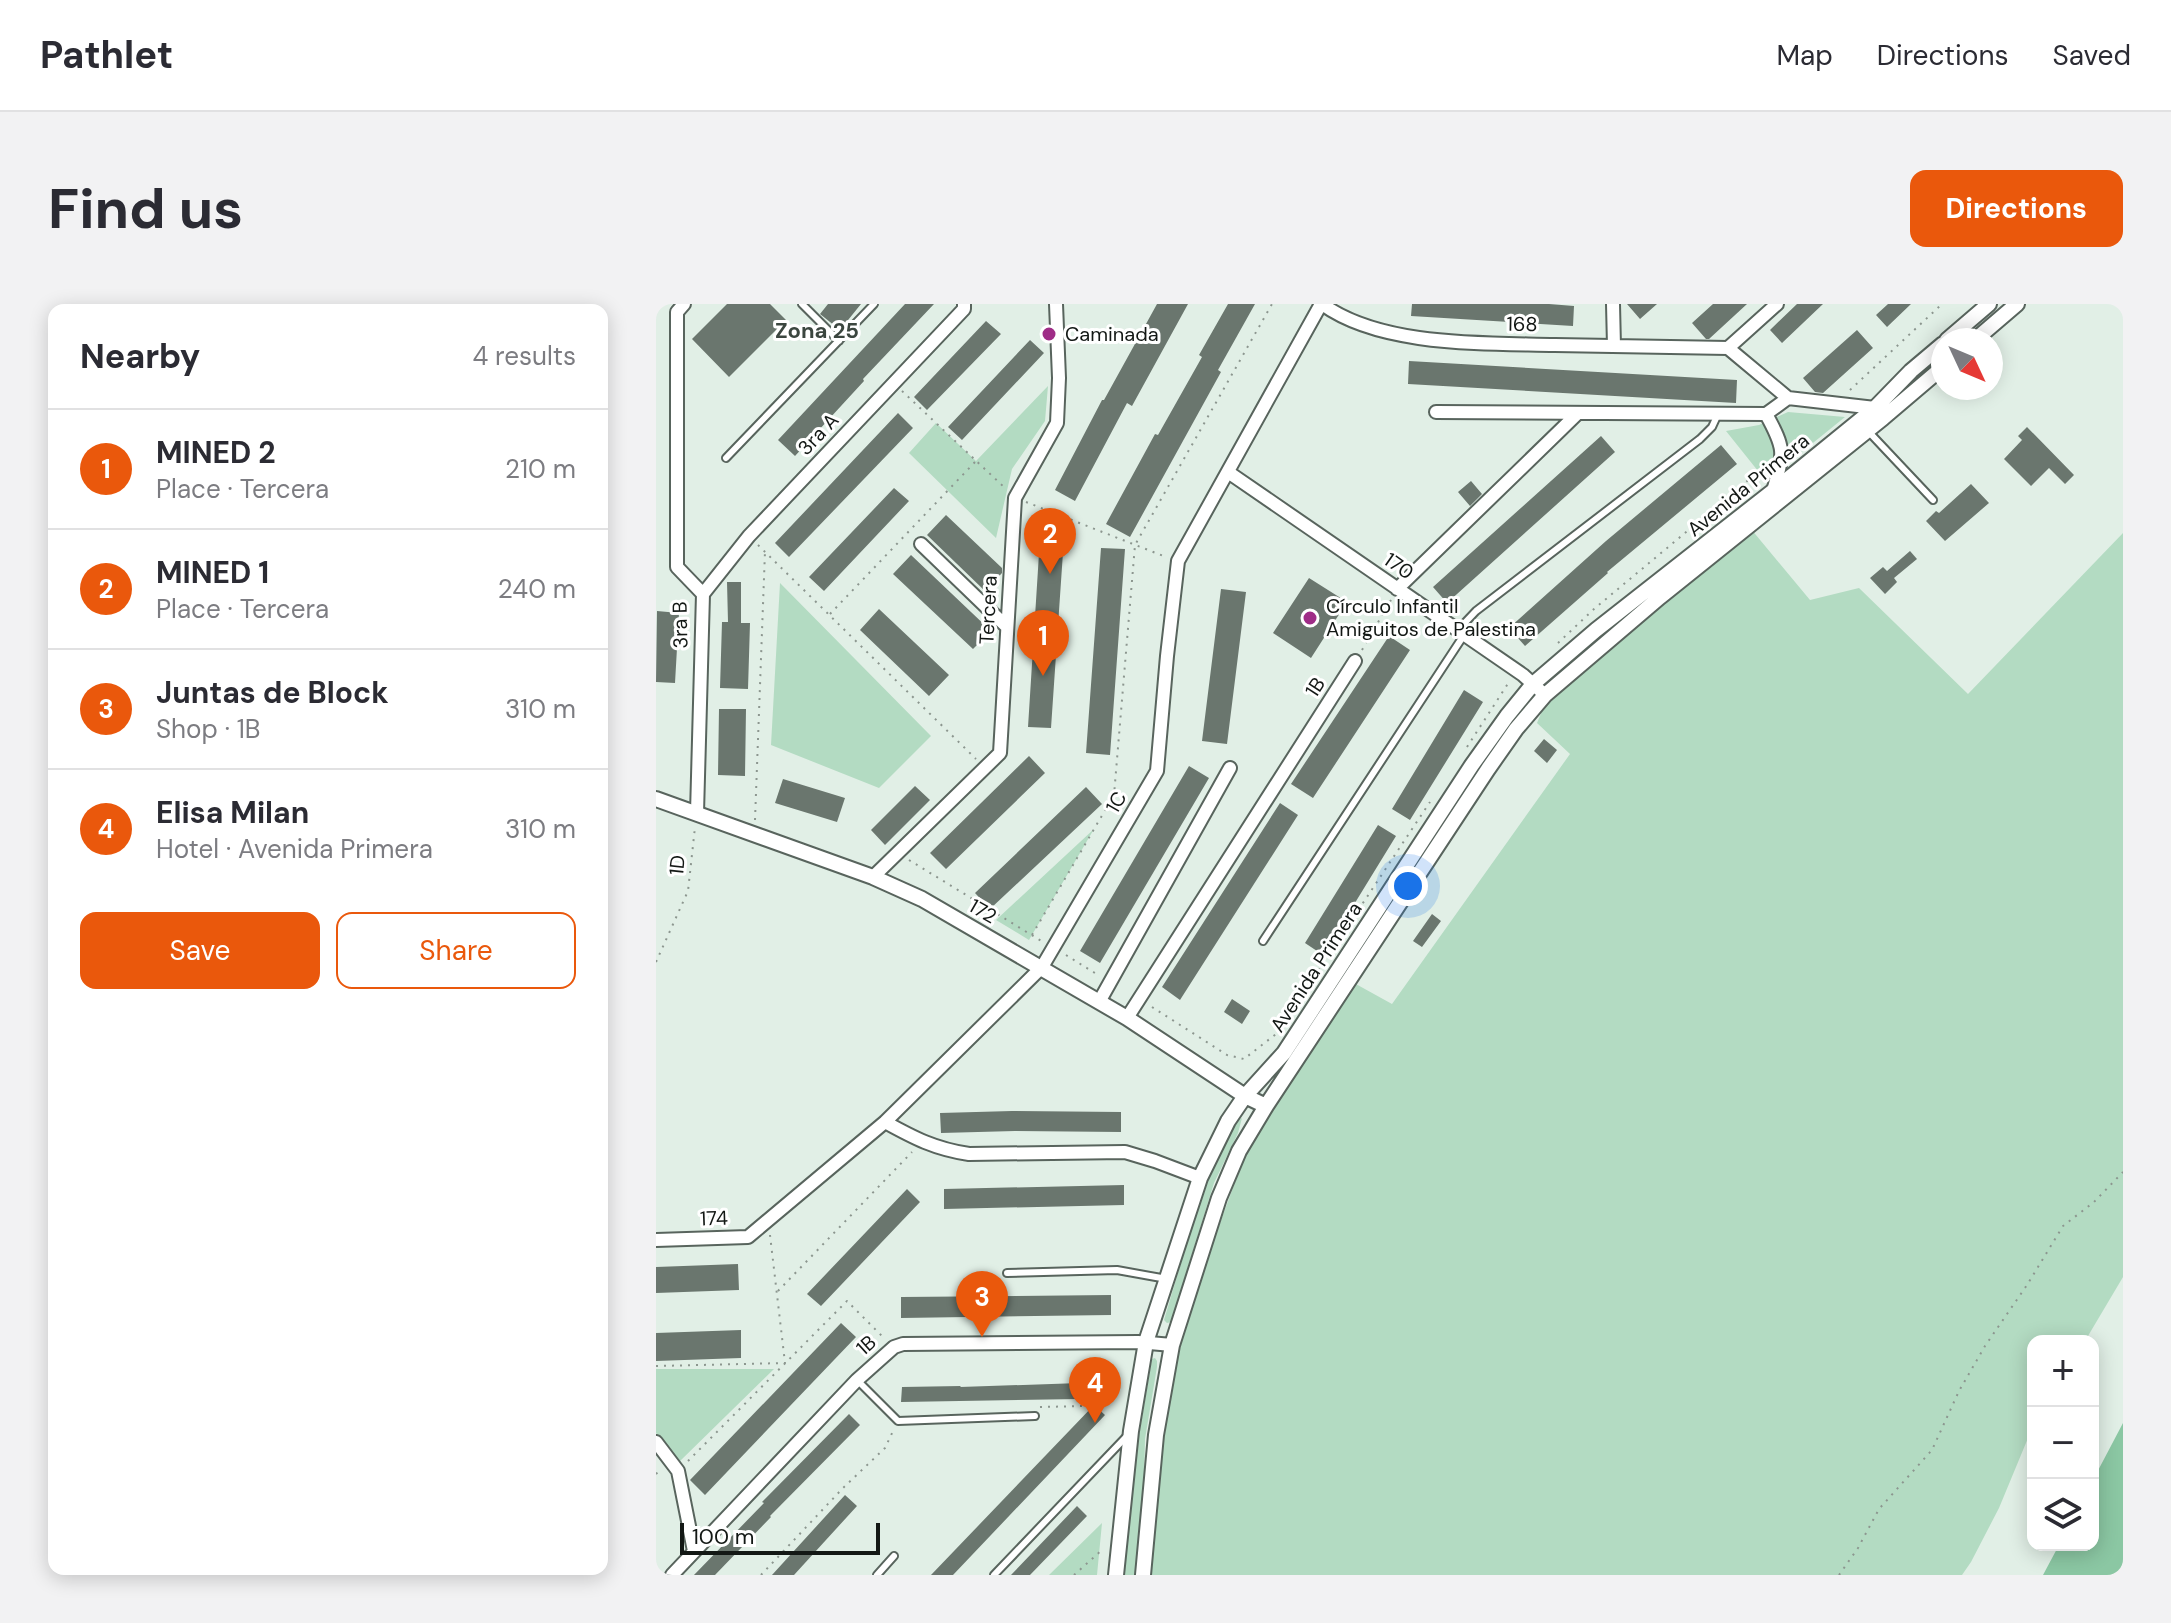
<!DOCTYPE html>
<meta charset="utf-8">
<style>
:root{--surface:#fff;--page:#f2f2f3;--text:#2b2b33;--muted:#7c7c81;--line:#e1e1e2;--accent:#ea580c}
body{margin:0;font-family:"DM Sans",sans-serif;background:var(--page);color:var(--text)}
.controls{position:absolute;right:24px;bottom:24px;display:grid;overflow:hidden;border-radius:16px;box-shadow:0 4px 20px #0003}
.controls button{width:72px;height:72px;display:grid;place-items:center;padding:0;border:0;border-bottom:2px solid var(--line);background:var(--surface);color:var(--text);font:40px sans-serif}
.compass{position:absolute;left:1275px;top:24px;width:72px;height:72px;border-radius:50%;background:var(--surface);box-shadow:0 4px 20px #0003;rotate:134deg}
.scale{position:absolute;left:24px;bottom:20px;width:200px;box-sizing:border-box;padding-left:8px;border:4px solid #131815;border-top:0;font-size:22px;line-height:28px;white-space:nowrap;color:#131815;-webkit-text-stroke:6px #fff;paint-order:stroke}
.you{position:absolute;left:752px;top:582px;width:28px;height:28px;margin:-20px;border:6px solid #fff;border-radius:50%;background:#1a73e8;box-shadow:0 0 0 12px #1a73e833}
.badge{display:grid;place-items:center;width:52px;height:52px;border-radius:50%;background:var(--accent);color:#fff;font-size:26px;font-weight:700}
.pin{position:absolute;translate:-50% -66px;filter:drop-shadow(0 2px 4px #0008)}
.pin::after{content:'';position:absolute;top:42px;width:28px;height:24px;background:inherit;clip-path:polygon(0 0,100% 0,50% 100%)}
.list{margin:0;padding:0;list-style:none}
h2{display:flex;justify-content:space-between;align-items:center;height:104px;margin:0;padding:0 32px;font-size:34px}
h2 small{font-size:26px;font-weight:400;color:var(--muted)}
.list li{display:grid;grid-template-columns:52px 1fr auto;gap:24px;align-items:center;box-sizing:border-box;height:120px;padding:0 32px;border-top:2px solid var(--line)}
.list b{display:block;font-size:30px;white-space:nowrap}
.list p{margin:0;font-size:26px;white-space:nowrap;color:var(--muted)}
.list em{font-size:26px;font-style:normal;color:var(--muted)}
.actions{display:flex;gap:16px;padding:24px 32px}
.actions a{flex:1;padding:18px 0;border:2px solid var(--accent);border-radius:16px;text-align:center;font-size:28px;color:var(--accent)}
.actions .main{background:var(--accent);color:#fff}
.icon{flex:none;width:44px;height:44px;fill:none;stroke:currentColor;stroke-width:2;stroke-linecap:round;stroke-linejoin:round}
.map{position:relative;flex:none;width:1467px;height:1271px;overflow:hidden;border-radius:16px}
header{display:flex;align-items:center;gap:48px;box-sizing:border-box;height:112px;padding:0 40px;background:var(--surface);border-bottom:2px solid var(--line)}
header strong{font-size:38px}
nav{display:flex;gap:44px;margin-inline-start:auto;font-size:28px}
.intro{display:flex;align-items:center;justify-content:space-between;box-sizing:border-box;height:192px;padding:0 48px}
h1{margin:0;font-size:56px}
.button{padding:20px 36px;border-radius:16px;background:var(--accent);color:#fff;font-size:28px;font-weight:700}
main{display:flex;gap:48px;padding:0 48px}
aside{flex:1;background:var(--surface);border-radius:16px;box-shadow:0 4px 20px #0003}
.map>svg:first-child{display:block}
.green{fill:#b3dbc2}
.water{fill:#8bc7a3}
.building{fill:#6a766e}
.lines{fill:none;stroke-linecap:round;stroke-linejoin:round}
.service-casing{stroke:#58645d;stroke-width:10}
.minor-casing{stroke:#58645d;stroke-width:16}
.tertiary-casing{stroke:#58645d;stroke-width:18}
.path{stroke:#8c968f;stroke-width:2;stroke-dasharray:2 6;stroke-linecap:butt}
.service{stroke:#fff;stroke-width:6}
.minor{stroke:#fff;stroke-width:12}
.tertiary{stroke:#fff;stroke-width:14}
.poi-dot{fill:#9f2c87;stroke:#fff;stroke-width:3}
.labels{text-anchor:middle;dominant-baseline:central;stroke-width:6;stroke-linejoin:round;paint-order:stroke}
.street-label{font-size:20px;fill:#131815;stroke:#fff}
.poi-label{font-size:20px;fill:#131815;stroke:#fff;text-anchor:start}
.neighbourhood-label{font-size:22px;font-weight:bold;fill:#3b463f;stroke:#fff}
</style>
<header>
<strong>Pathlet</strong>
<nav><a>Map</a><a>Directions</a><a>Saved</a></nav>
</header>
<div class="intro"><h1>Find us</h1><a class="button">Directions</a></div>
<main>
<aside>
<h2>Nearby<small>4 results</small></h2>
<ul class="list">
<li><span class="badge">1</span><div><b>MINED 2</b><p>Place · Tercera</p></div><em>210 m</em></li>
<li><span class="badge">2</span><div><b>MINED 1</b><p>Place · Tercera</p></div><em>240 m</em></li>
<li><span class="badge">3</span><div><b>Juntas de Block</b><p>Shop · 1B</p></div><em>310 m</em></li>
<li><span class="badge">4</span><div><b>Elisa Milan</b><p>Hotel · Avenida Primera</p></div><em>310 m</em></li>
</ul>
<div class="actions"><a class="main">Save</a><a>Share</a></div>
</aside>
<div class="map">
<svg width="1467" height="1271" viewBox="0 0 1467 1271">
<rect width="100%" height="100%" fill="#e1efe6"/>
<path class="green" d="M392 82 389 117 356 165 340 234 253 149 280 119 320 157Z
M1132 108 1189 113 1110 177 1070 127 1103 121Z
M1095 225 1154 296 1203 284 1312 390 1467 229V973L1429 1037H1377V1122L1343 1204 1315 1258 1306 1271H492L507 1090 546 968 596 832 689 674 736 700 914 450 881 419 894 388Z
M124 279 275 432 223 484 115 441Z
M438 525 373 636 340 616Z
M586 814 582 829 558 879 515 1018 511 1019 508 1016 546 888 555 866 580 818Z
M499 1054 501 1057V1063L489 1135 488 1181 479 1271H467L478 1161 496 1055Z
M0 1065H118L23 1158 0 1129Z
M446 1219 441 1271H393Z"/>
<path class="water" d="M1467 1119V1271H1387L1403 1241H1437V1176Z"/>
<path class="building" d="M71 0H114L130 16 73 73 36 35Z
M172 0H205L184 26 164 10Z
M249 0H278L207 75 208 77 139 152 122 136Z
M501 0H532L476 102 471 99 419 197 399 186 446 96H448Z
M572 0H599L562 66 565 68 474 233 450 220 499 130 502 131 546 53 543 51Z
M756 0H893L918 2 917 22 755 12Z
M971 0H1001L984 15Z
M1057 0H1091L1053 35H1050L1036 19Z
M1141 0H1167L1126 39 1114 26Z
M1232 0H1255L1231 23 1220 11Z
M330 17 345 30 271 106 258 93Z
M1201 26 1217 44 1167 89 1159 88 1147 74Z
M374 36 388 49 306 136 292 123Z
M753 57 1081 76 1080 99 752 80Z
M242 109 257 124 133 253 119 239Z
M1371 123 1418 171 1409 180 1393 164 1375 182 1348 155 1366 136 1362 132Z
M945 132 959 148 791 299 777 283Z
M1065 141 1081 160 951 268 952 269 869 342 853 324 950 237Z
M815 177 826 190 814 202 802 188Z
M1315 180 1333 199 1289 237 1270 217 1280 207 1283 209Z
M238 184 253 197 168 287 153 273Z
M290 211 346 264V269L329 287 271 231Z
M385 218 409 219 395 424 372 423Z
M445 244 469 245 454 451 430 449Z
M1254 247 1261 255 1238 274 1241 278 1229 290 1214 274 1227 263 1231 267Z
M255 251 335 327 317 345 237 270Z
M653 274 691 298 655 354 617 329Z
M71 278H85V319H94L92 385 64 384 66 318H72Z
M565 285 590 288 571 440 546 437Z
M223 305 293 371 273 392 204 326Z
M1 307 23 309 19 379 0 378Z
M733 332 754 346 657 494 635 480Z
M808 386 827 398 754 516 736 505Z
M63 405H90L89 472 62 471Z
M888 435 901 446 891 459 878 447Z
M373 452 389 469 290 565 274 549Z
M533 462 553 474 444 659 424 647Z
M127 475 189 494 181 518 119 499Z
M259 482 274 496 229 541 215 526Z
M430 483 446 500 334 605 319 589Z
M624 499 642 511 524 696 506 683Z
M722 521 740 532 667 651 649 639Z
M776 610 785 617 766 643 757 637Z
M576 695 594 707 586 720 568 708Z
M356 807 465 808V828L359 827 285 829 284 809Z
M468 881V901L288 905V885Z
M251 885 264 898 165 1002 151 990Z
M82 960 83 986 0 989V963Z
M455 991V1011L245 1014V993Z
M185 1019 200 1033 49 1191 34 1176Z
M85 1026V1054L0 1057V1029Z
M424 1079V1095L245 1098 246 1083 305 1082 304 1083Z
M438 1101 449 1111 297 1271H275Z
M193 1110 204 1121 114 1212 115 1213 59 1271H38L108 1199 106 1198Z
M189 1191 201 1202 138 1271H116Z
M421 1202 431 1212 374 1271H355Z"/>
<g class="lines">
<g class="service-casing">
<path id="service" d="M146 0 183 37
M1211 126 1277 196
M70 154 218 0
M802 326 820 307 1044 135 1056 123 1062 110
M607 637 808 331
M351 969 461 966 511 975
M201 1076 242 1117 379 1112
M221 1271 238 1252
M338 1271 470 1133"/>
</g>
<g class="minor-casing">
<path id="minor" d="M28 0 21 8V263L47 290 41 509
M666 0C725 43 828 39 899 41 957 42 1014 43 1072 44
M957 0 958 42
M1072 44 1132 94 1219 104
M1072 44 1121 0
M780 108 1110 110 1132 94
M1110 110C1130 146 1128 149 1117 187
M572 168 867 371 889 391
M265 240 351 323
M741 285 922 109
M47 290 93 232 308 5V0
M217 573 344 449 359 194 401 119 403 74 400 0
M443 698 574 464
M471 714 699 357
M229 818C258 834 279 845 313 850L469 848 499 857 544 874
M0 936 92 933 229 818 386 663 501 467 511 352 522 257 665 0
M0 1138 22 1167 38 1247
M16 1271 201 1076 238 1043 247 1040 482 1038 516 1041"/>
</g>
<g class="tertiary-casing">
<path id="tertiary" d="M1291 36 1333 0
M1319 36 1361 0
M0 495 217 573 266 595 471 714 589 792 610 802
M460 1271 475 1127 490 1038 544 874 572 817 589 792 628 749 816 461 851 412 877 380 940 326 1117 187 1219 104 1255 67 1287 40
M487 1271 500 1131 516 1041 563 894 583 847 610 802 832 465 860 425 889 391 1004 293 1227 114 1287 63"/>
</g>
<path class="path" d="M1194 86 1286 0
M246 87 349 184
M370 198 510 253
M102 241 320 455
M174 310 319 158
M902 339 938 305 1102 168
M706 346 735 296
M811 443 853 378
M99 516 109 247
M253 556 387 638
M376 631 458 491 479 241 616 0
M410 651 442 671
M0 658 32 587 39 523
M496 703 571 751 588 755 620 730 774 498
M122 987 256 848
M0 1062 129 1059 114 931
M384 1103 427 1102
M32 1157 191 997 228 1034
M0 1170 5 1165
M105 1271 187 1184 229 1144 238 1125
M418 1271 447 1245
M1183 1271 1202 1244 1223 1205 1276 1146 1303 1087 1329 1042 1371 981 1407 922 1438 898 1467 868"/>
<use href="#service" class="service"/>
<use href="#minor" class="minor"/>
<use href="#tertiary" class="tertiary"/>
</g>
<g class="poi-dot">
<circle cx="393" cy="30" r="8"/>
<circle cx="654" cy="314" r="8"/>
</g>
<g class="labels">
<g class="street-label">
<text transform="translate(866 20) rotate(1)">168</text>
<text transform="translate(162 130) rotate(-47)">3ra A</text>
<text transform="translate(1092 181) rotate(-39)">Avenida Primera</text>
<text transform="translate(743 262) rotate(35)">170</text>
<text transform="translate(332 306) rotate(-87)">Tercera</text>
<text transform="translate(24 321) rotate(-91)">3ra B</text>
<text transform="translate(659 383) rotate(-57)">1B</text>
<text transform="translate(460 498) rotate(-60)">1C</text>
<text transform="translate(21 561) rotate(-84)">1D</text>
<text transform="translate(327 607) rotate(30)">172</text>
<text transform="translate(660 663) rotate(-57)">Avenida Primera</text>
<text transform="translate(58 914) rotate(-2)">174</text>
<text transform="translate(210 1041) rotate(-42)">1B</text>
</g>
<g class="poi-label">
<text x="409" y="30">Caminada</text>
<text x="670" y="302">Círculo Infantil<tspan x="670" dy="23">Amiguitos de Palestina</tspan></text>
</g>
<g class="neighbourhood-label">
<text x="161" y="26">Zona 25</text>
</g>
</g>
</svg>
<div class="controls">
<button>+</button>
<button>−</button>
<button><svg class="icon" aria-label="layers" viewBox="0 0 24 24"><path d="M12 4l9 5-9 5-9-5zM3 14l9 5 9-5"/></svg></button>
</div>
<svg class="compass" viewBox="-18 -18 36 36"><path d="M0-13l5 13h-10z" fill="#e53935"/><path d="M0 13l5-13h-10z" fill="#7c7c81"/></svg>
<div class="scale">100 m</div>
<div class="you"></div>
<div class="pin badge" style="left:387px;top:372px">1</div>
<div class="pin badge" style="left:394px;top:270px">2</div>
<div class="pin badge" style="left:326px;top:1033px">3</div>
<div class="pin badge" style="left:439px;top:1119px">4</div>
</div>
</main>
